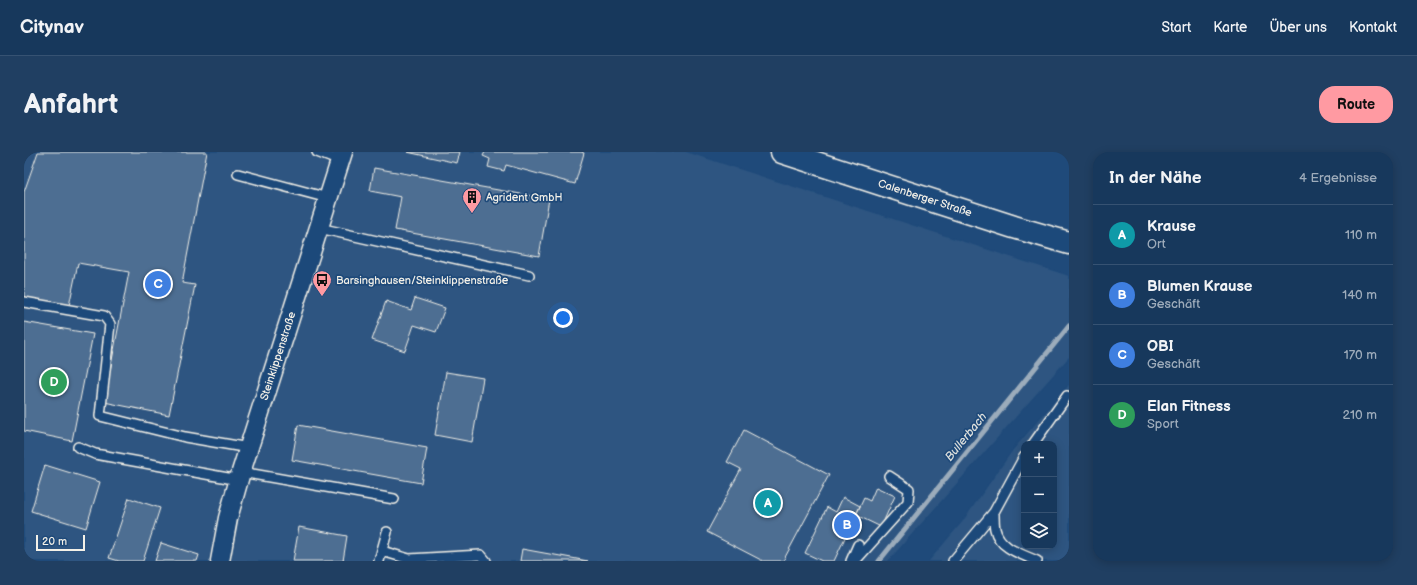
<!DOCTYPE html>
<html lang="de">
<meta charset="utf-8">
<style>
:root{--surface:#17385c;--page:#203f62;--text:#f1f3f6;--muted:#9eacbb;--line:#365272;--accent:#ff9aa2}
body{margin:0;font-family:"Balsamiq Sans",sans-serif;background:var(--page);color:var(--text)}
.controls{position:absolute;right:12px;bottom:12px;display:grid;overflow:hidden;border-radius:8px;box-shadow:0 2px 10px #0003}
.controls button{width:36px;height:36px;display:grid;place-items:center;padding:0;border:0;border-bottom:1px solid var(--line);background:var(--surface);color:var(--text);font:20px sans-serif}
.scale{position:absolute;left:12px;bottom:10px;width:49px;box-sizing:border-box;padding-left:4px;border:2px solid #f4f1e8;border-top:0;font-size:11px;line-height:14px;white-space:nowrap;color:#f4f1e8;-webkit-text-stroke:3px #1f4a7a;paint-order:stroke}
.you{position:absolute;left:539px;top:166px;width:14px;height:14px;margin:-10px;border:3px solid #fff;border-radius:50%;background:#1a73e8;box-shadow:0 0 0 6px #1a73e833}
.badge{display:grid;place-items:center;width:26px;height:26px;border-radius:50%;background:var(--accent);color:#fff;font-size:13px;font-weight:700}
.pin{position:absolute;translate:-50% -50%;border:2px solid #fff;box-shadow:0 1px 4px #0006}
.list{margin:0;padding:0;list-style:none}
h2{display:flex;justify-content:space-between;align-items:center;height:52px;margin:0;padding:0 16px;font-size:17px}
h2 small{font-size:13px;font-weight:400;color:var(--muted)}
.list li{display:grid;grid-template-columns:26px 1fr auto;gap:12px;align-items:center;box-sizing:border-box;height:60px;padding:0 16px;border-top:1px solid var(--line)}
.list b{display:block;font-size:15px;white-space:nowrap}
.list p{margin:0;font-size:13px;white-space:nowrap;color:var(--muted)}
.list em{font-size:13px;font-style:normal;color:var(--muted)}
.icon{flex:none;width:22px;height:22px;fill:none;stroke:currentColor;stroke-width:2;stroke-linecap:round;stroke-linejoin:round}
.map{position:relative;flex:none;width:1045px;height:409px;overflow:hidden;border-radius:16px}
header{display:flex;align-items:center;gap:24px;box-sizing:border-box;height:56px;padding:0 20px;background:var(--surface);border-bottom:1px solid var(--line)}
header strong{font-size:19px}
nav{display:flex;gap:22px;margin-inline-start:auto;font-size:14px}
.intro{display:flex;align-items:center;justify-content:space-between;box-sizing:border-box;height:96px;padding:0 24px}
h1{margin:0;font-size:28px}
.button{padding:10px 18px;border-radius:16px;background:var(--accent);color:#111;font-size:14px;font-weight:700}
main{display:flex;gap:24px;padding:0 24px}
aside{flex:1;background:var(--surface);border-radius:16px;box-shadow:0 2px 10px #0003}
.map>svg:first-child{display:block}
.built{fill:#2d5581;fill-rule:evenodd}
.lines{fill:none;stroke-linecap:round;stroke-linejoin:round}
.stream{stroke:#9cacbb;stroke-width:5}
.building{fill:#4d6e92;stroke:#f4f1e8}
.service-casing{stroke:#f4f1e8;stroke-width:12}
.minor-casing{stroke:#f4f1e8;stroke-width:21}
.secondary-casing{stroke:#f4f1e8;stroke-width:25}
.service{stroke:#1f4a7a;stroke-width:9}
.minor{stroke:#1f4a7a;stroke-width:18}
.secondary{stroke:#1f4a7a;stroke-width:22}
.labels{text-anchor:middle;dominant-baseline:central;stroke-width:3.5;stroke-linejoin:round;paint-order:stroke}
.poi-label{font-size:11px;fill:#f4f1e8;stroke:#1f4a7a;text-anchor:start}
.street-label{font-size:11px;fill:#f4f1e8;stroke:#1f4a7a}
.water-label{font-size:12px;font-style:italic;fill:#dee0dd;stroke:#1f4a7a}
</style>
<header>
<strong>Citynav</strong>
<nav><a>Start</a><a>Karte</a><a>Über uns</a><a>Kontakt</a></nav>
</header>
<div class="intro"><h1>Anfahrt</h1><a class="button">Route</a></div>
<main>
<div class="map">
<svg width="1045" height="409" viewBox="0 0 1045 409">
<rect width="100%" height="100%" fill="#1f4a7a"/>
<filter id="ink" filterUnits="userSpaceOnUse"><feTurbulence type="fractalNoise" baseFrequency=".025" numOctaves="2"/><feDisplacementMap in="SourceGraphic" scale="8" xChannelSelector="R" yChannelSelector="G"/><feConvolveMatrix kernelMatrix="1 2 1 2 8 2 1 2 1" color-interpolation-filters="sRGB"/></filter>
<g filter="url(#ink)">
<path class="built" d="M0 0H662L1045 124V205L864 409H0Z
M1045 233V409H905L939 369 989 298ZM1000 292H1030V394H1000Z"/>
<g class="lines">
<path class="stream" d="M855 409 1045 174"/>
</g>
<path class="building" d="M14 0H183L158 131 171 133 145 263 80 250 105 120 54 111 45 154 0 145V40Z
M383 0H436L433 11Z
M461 0H557L560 1 551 32 482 13 480 19 464 15 466 7 459 4Z
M350 16 525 47 515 104 371 78 377 45 346 39Z
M391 146 421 156 412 180 390 173 381 199 348 188 362 149 387 158Z
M0 170 69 182 48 289 0 279Z
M422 220 459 226 448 290 411 283Z
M274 273 403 296 397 331 268 308Z
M720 278 805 323 759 409H739L683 380 717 317 703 310Z
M21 313 76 330 62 376 7 359Z
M852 335 871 344 857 375 832 363 840 346 846 349Z
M819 345 836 354 810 409H798L781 401 803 355 812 360Z
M105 346 136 356 119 409H95L85 406Z
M275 375 323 384 319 409H269Z
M137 391 175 403 173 409H131Z
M498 397 564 409H496Z"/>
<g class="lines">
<g class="service-casing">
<path id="service" d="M293 0 316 9
M214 22 304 46
M295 76 505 123
M0 150 80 164 86 172 76 264 161 285 225 296
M1009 292 1043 244
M54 295 71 302 215 328
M217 320 370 347
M970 360C970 366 970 372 971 377 975 396 997 402 1013 409
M358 399 385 407 384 409
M385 407 457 403 462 409
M355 409 363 380
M827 409 834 393
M831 409 884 350 885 337 865 324
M929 409 970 360 1000 305"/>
</g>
<g class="minor-casing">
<path id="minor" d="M196 409 204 366 217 320 319 0"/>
</g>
<g class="secondary-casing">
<path id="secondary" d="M758 0 990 75 1045 91"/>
</g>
<use href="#service" class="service"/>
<use href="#minor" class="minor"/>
<use href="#secondary" class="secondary"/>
</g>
</g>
<defs>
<g id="building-pin" transform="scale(1)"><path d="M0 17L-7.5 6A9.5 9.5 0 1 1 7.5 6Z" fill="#ff9aa2" stroke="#1f4a7a"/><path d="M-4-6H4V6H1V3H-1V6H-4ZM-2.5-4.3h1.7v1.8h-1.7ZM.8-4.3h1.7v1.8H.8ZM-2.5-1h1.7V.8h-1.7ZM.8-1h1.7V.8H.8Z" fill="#111"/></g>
<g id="bus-pin" transform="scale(1)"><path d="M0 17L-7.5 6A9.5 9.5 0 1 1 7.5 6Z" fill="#ff9aa2" stroke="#1f4a7a"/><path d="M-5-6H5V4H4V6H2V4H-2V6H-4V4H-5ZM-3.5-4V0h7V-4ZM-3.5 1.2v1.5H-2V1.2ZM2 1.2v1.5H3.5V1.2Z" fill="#111"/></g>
</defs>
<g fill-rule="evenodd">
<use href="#building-pin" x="448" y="45"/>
<use href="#bus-pin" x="298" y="128"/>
</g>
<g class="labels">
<g class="poi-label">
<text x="462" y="45">Agrident GmbH</text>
<text x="312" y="128">Barsinghausen/Steinklippenstraße</text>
</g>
<g class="street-label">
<text transform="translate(901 46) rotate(18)">Calenberger Straße</text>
<text transform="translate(254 204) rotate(-72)">Steinklippenstraße</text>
</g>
<g class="water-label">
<text transform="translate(942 285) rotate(-51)">Bullerbach</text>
</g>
</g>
</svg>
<div class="controls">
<button>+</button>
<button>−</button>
<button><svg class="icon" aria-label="layers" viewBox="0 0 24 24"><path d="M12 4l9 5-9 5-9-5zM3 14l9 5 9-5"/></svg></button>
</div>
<div class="scale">20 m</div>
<div class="you"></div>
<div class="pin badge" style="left:744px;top:351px;background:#0f9aa8">A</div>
<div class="pin badge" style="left:823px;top:373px;background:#3f7fe0">B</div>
<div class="pin badge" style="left:134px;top:132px;background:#3f7fe0">C</div>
<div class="pin badge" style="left:30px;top:230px;background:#2e9e5b">D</div>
</div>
<aside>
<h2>In der Nähe<small>4 Ergebnisse</small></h2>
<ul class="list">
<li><span class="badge" style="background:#0f9aa8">A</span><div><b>Krause</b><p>Ort</p></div><em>110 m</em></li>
<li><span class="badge" style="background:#3f7fe0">B</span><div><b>Blumen Krause</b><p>Geschäft</p></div><em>140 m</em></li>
<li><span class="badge" style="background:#3f7fe0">C</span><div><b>OBI</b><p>Geschäft</p></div><em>170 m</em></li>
<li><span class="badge" style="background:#2e9e5b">D</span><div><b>Elan Fitness</b><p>Sport</p></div><em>210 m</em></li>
</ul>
</aside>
</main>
